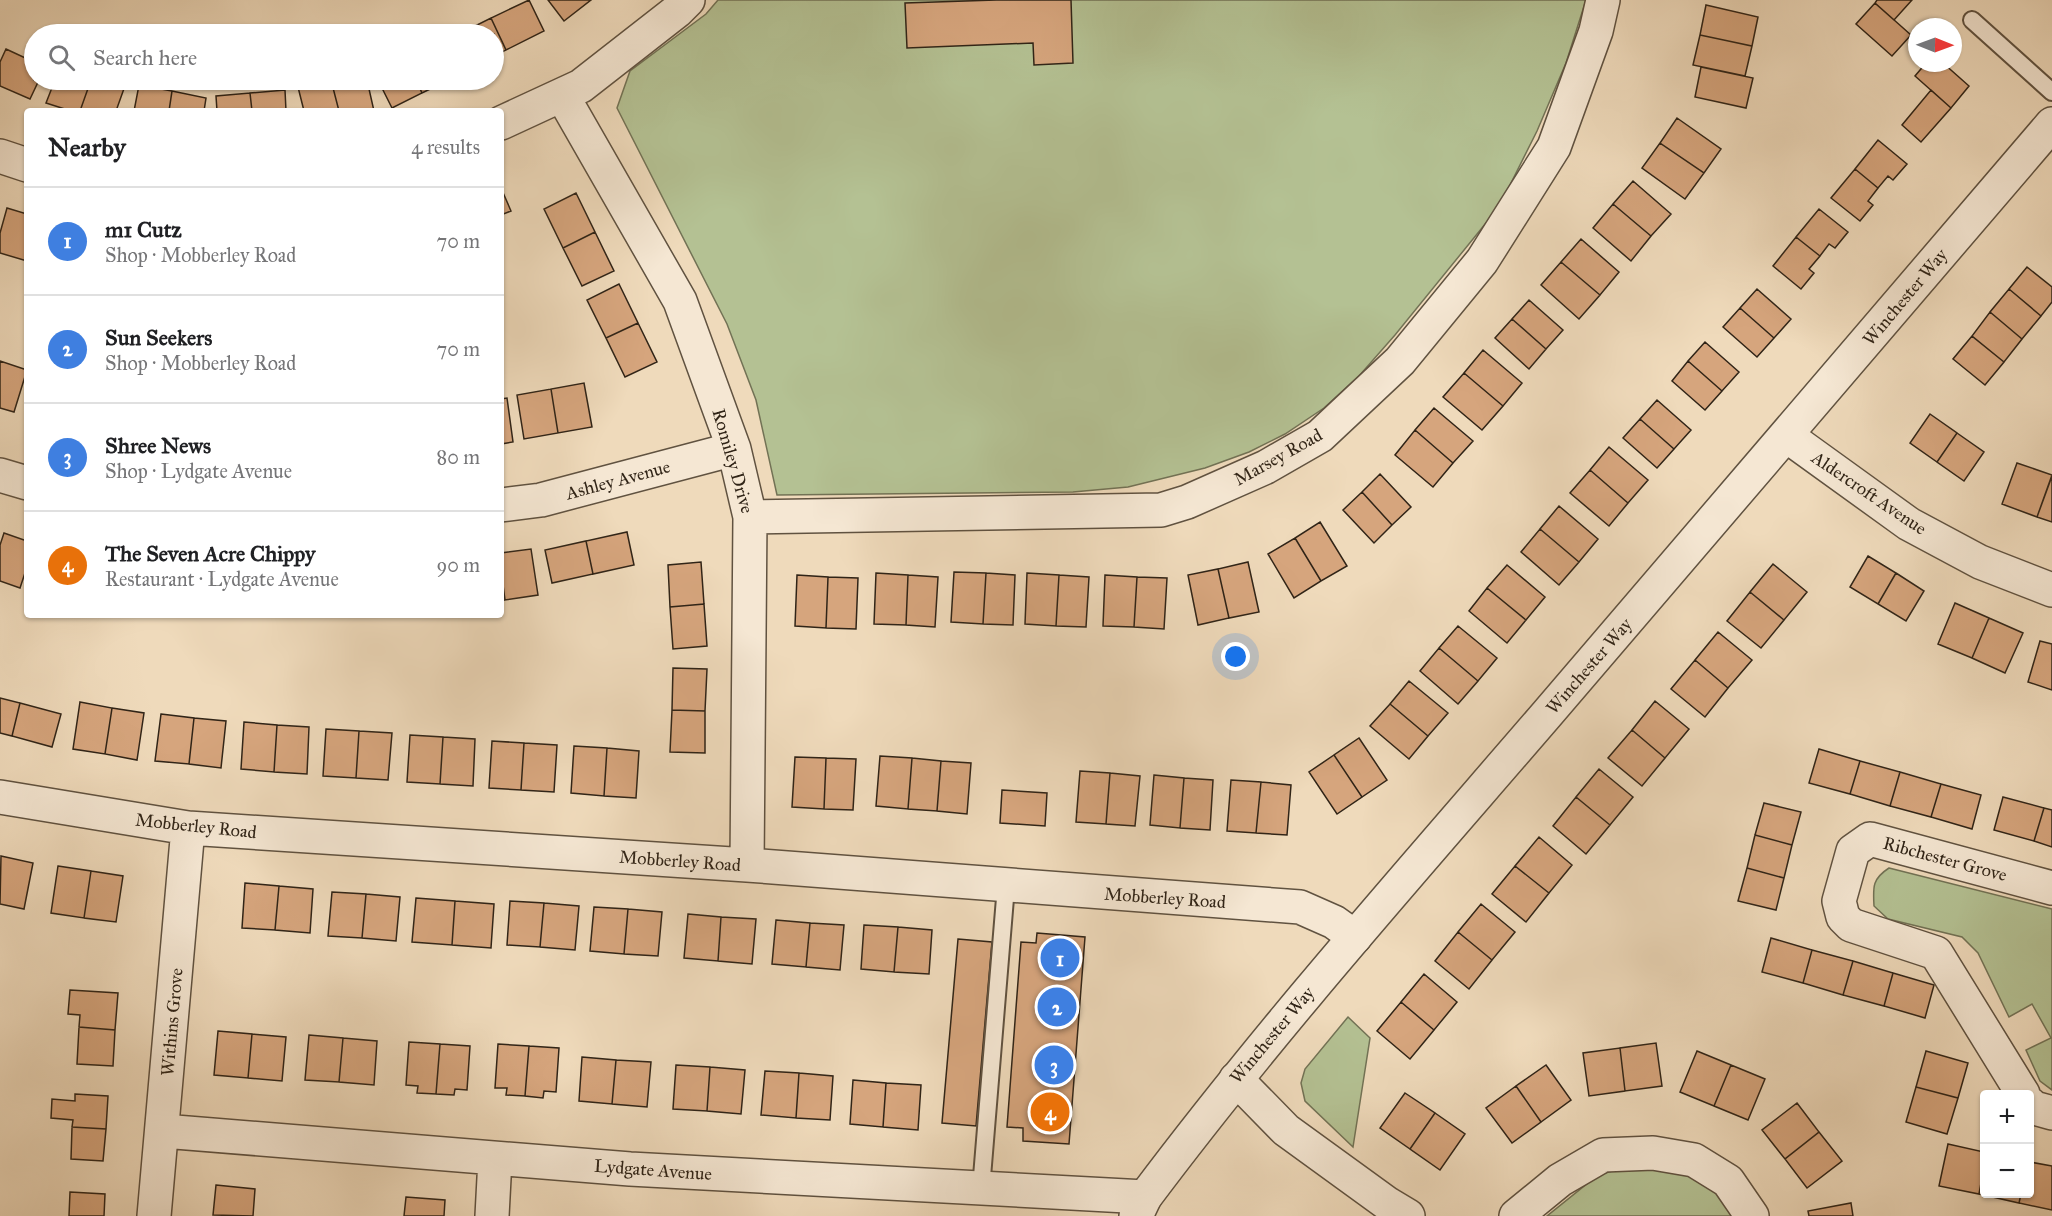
<!DOCTYPE html>
<meta charset="utf-8">
<style>
:root{--surface:#fff;--page:#f2f2f2;--text:#202124;--muted:#757577;--line:#e0e0e0;--accent:#ea580c}
body{margin:0;font-family:"IM FELL Great Primer",serif;background:var(--page);color:var(--text)}
.controls{position:absolute;right:18px;bottom:18px;display:grid;overflow:hidden;border-radius:6px;box-shadow:0 2px 4px #0004}
.controls button{width:54px;height:54px;display:grid;place-items:center;padding:0;border:0;border-bottom:2px solid var(--line);background:var(--surface);color:var(--text);font:30px sans-serif}
.compass{position:absolute;left:1908px;top:18px;width:54px;height:54px;border-radius:50%;background:var(--surface);box-shadow:0 2px 4px #0004;rotate:91deg}
.you{position:absolute;left:1236px;top:657px;width:21px;height:21px;margin:-15px;border:4px solid #fff;border-radius:50%;background:#1a73e8;box-shadow:0 0 0 9px #1a73e833}
.badge{display:grid;place-items:center;width:39px;height:39px;border-radius:50%;background:var(--accent);color:#fff;font-size:20px;font-weight:700}
.pin{position:absolute;translate:-50% -50%;border:3px solid #fff;box-shadow:0 2px 6px #0006}
.list{margin:0;padding:0;list-style:none}
h2{display:flex;justify-content:space-between;align-items:center;height:78px;margin:0;padding:0 24px;font-size:26px}
h2 small{font-size:20px;font-weight:400;color:var(--muted)}
.list li{display:grid;grid-template-columns:39px 1fr auto;gap:18px;align-items:center;box-sizing:border-box;height:108px;padding:0 24px;border-top:2px solid var(--line)}
.list b{display:block;font-size:22px;white-space:nowrap}
.list p{margin:0;font-size:20px;white-space:nowrap;color:var(--muted)}
.list em{font-size:20px;font-style:normal;color:var(--muted)}
.icon{flex:none;width:33px;height:33px;fill:none;stroke:currentColor;stroke-width:2;stroke-linecap:round;stroke-linejoin:round}
.map{position:relative;flex:none;width:2052px;height:1216px;overflow:hidden}
.search{position:absolute;background:var(--surface);box-shadow:0 2px 4px #0004;left:24px;top:24px;width:480px;height:66px;display:flex;align-items:center;gap:15px;box-sizing:border-box;padding:0 21px;border-radius:33px;color:var(--muted);font-size:22px}
.panel{position:absolute;background:var(--surface);box-shadow:0 2px 4px #0004;left:24px;top:108px;width:480px;height:510px;border-radius:6px}
.map>svg:first-child{display:block}
.green{fill:#b4c193;stroke:#727255;stroke-width:1.5}
.building{fill:#d6a57d;stroke:#302417;stroke-width:1.5}
.lines{fill:none;stroke-linecap:round;stroke-linejoin:round}
.service-casing{stroke:#605240;stroke-width:20}
.minor-casing{stroke:#605240;stroke-width:36}
.tertiary-casing{stroke:#605240;stroke-width:36}
.service{stroke:#f5e7d3;stroke-width:16}
.minor{stroke:#f5e7d3;stroke-width:33}
.tertiary{stroke:#f5e7d3;stroke-width:33}
.labels{text-anchor:middle;dominant-baseline:central;stroke-width:4.5;stroke-linejoin:round;paint-order:stroke}
.street-label{font-size:18px;fill:#302417;stroke:#f5e7d3}
</style>
<div class="map">
<svg width="2052" height="1216" viewBox="0 0 2052 1216">
<rect width="100%" height="100%" fill="#efdabb"/>
<filter id="stains"><feTurbulence type="fractalNoise" baseFrequency=".00333" numOctaves="4"/><feColorMatrix values="0 0 0 0 .2 0 0 0 0 .09 0 0 0 0 .02 0 0 0 .5 -.17"/></filter>
<radialGradient id="worn" r=".72"><stop offset=".6" stop-color="#630" stop-opacity="0"/><stop offset="1" stop-color="#630" stop-opacity=".3"/></radialGradient>
<path class="green" d="M718 0H1586L1566 63 1537 131 1499 207 1395 335 1359 376 1324 408 1285 434 1249 452 1205 468 1128 487 1073 492 777 495 756 400 727 324 617 108 630 71 706 14Z
M1889 868 2052 909V1090L2040 1081 2026 1050 2051 1038 2032 1004 2009 1017 1978 953 1962 937 1888 919 1874 906C1873 887 1872 879 1889 868Z
M1348 1017 1370 1038 1353 1147 1305 1101 1301 1083 1305 1069Z
M1667 1164 1724 1194 1738 1216H1547L1598 1175 1630 1166Z"/>
<path class="building" d="M529 0 544 31 506 50 491 18Z
M548 0H591L564 21Z
M996 0H1071L1073 63 1034 65 1033 43 907 48 905 3Z
M1877 0H1912L1894 20 1875 3Z
M1875 3 1911 35 1892 56 1856 24Z
M1706 5 1758 17 1752 46 1700 35Z
M491 18 506 50 494 56V34H459Z
M1700 35 1752 46 1745 76 1693 65Z
M6 49 34 62V80H39L30 99 0 86V62Z
M1926 63H1943L1969 86 1951 108 1915 76Z
M1701 67 1753 78 1746 108 1695 97Z
M55 80H91L80 111H71L46 103Z
M91 80H116L126 83 116 111H80Z
M331 80H367L374 111H339Z
M331 80 339 111H304L298 87Z
M378 80H416L422 93 392 108Z
M416 80H449L422 93Z
M139 85 172 91 169 111H134Z
M285 90 286 111H252L250 93Z
M1931 90 1951 108 1921 142 1902 125Z
M172 91 206 98 204 111H169Z
M250 93 252 111H217L216 96Z
M1677 118 1721 149 1704 173 1660 143Z
M1878 140 1907 164 1893 180 1888 176 1878 188 1855 169Z
M1660 143 1704 173 1685 199 1642 168Z
M1855 169 1878 188 1868 201 1873 205 1860 221 1831 198Z
M1633 181 1671 214 1651 236 1613 204Z
M501 188 511 211 501 215Z
M576 193 595 232 563 248 544 209Z
M1613 204 1651 236 1631 261 1593 228Z
M7 208 27 214V261L0 253V233Z
M1819 209 1848 232 1835 248 1829 244 1820 256 1796 237Z
M595 232 614 271 582 286 563 248Z
M1796 237 1820 256 1809 269 1814 273 1801 289 1773 266Z
M1581 239 1619 272 1600 295 1561 262Z
M1561 262 1600 295 1579 319 1541 285Z
M2027 267 2052 287V302L2041 316 2009 289Z
M619 284 638 323 606 338 587 300Z
M1757 289 1791 319 1774 338 1740 308Z
M2009 289 2041 316 2022 339 1990 312Z
M1529 300 1563 330 1546 349 1512 319Z
M1740 308 1774 338 1757 357 1723 327Z
M1990 312 2022 339 2004 362 1972 336Z
M1512 319 1546 349 1529 369 1495 338Z
M638 323 657 362 625 377 606 338Z
M1972 336 2004 362 1985 385 1953 359Z
M1705 342 1739 372 1722 391 1688 361Z
M1483 350 1522 383 1503 406 1464 373Z
M0 361 27 370 14 412 0 408Z
M1688 361 1722 391 1705 410 1672 381Z
M1464 373 1503 406 1482 430 1443 397Z
M584 383 592 427 558 433 551 389Z
M551 389 558 433 524 439 517 395Z
M507 398 513 442 501 444V399Z
M1657 400 1691 430 1674 449 1640 419Z
M1434 408 1473 441 1453 463 1415 430Z
M1930 414 1957 433 1937 462 1910 443Z
M1640 419 1674 449 1657 468 1623 438Z
M1415 430 1453 463 1433 487 1395 455Z
M1957 433 1984 452 1964 481 1937 462Z
M1609 447 1648 480 1628 503 1590 470Z
M2017 463 2052 475 2037 517 2002 504Z
M1590 470 1628 503 1609 526 1570 493Z
M1380 474 1411 507 1392 525 1362 492Z
M2052 476V522L2037 517Z
M1362 492 1392 525 1374 543 1343 510Z
M1559 506 1598 539 1579 562 1540 529Z
M1320 522 1347 566 1321 581 1295 538Z
M1540 529 1579 562 1559 585 1521 552Z
M627 532 634 565 593 574 586 541Z
M4 533 27 541V567L20 588 0 581V545Z
M1295 538 1321 581 1294 598 1268 554Z
M586 541 593 574 552 583 545 550Z
M531 549 538 595 505 600 501 570V553Z
M1868 556 1896 573 1878 604 1850 587Z
M701 562 704 604 670 607 668 565Z
M1248 562 1259 612 1229 618 1218 569Z
M1773 564 1807 592 1784 620 1750 592Z
M1507 565 1545 597 1526 620 1487 588Z
M1218 569 1229 618 1198 625 1188 575Z
M501 570 505 600 501 601Z
M954 572 986 573 983 624 951 622Z
M876 573 908 575 906 625 874 624Z
M986 573 1015 575 1013 625 983 624Z
M1027 573 1059 575 1056 626 1025 624Z
M1896 573 1924 591 1906 621 1878 604Z
M797 575 828 577 826 628 795 626Z
M908 575 938 577 935 627 906 625Z
M1059 575 1089 577 1086 627 1056 626Z
M1105 575 1137 577 1134 627 1103 626Z
M828 577 858 578 856 629 826 628Z
M1137 577 1167 578 1164 629 1134 627Z
M1487 588 1526 620 1507 643 1469 611Z
M1750 592 1784 620 1761 648 1727 621Z
M1955 603 1989 618 1972 658 1938 644Z
M704 604 707 646 673 649 670 607Z
M1989 618 2023 633 2005 673 1972 658Z
M1458 626 1497 658 1478 681 1439 648Z
M1718 632 1752 660 1728 688 1695 660Z
M2040 641 2052 644V690L2028 682Z
M1439 648 1478 681 1458 704 1420 671Z
M1695 660 1728 688 1705 717 1671 689Z
M673 668 707 669 705 711 672 710Z
M1409 681 1448 713 1428 736 1390 704Z
M0 698 20 703 12 736 0 733Z
M1655 701 1689 729 1665 758 1632 730Z
M80 702 112 708 105 754 73 749Z
M20 703 61 714 52 747 12 736Z
M1390 704 1428 736 1409 759 1370 726Z
M112 708 144 713 137 760 105 754Z
M672 710 705 711V753L670 752Z
M161 714 194 718 189 764 155 761Z
M194 718 226 721 221 768 189 764Z
M244 722 277 725 274 772 241 769Z
M277 725 309 727 307 774 274 772Z
M326 729 359 731 356 778 323 776Z
M1632 730 1665 758 1642 786 1608 758Z
M359 731 392 733 388 780 356 778Z
M410 735 443 737 440 784 407 782Z
M443 737 475 739 473 786 440 784Z
M1359 738 1387 780 1362 797 1334 755Z
M492 741 524 743 521 790 489 788Z
M524 743 557 745 554 792 521 790Z
M574 746 607 748 604 796 571 793Z
M607 748 639 751 636 798 604 796Z
M1819 749 1860 761 1850 794 1809 783Z
M1334 755 1362 797 1337 814 1309 772Z
M880 756 912 758 908 809 876 806Z
M795 757 826 758 824 809 792 807Z
M826 758 856 759 853 810 824 809Z
M912 758 941 761 937 811 908 809Z
M941 761 971 763 967 814 937 811Z
M1860 761 1900 772 1890 806 1850 794Z
M1599 769 1633 797 1610 825 1576 797Z
M1080 771 1110 773 1106 824 1076 822Z
M1900 772 1941 784 1931 817 1890 806Z
M1110 773 1140 776 1135 826 1106 824Z
M1154 775 1184 778 1180 828 1150 825Z
M1184 778 1213 780 1210 830 1180 828Z
M1231 780 1261 782 1256 833 1227 831Z
M1261 782 1291 785 1287 835 1256 833Z
M1941 784 1981 795 1972 829 1931 817Z
M1002 790 1047 793 1045 826 1000 823Z
M1576 797 1610 825 1586 854 1553 826Z
M2003 797 2044 808 2034 841 1994 830Z
M1764 803 1801 812 1792 845 1755 835Z
M2044 808 2052 810V847L2034 841Z
M1755 835 1792 845 1784 878 1747 868Z
M1539 837 1572 865 1549 893 1515 866Z
M1 856 33 863 24 909 0 904Z
M58 866 91 871 84 918 51 913Z
M1515 866 1549 893 1526 922 1492 894Z
M1747 868 1784 878 1776 910 1738 901Z
M91 871 123 876 116 922 84 918Z
M245 883 279 886 275 930 242 928Z
M279 886 313 889 310 933 275 930Z
M332 892 366 894 362 938 328 936Z
M366 894 400 897 396 941 362 938Z
M416 898 455 901 452 945 412 942Z
M455 901 494 904 491 948 452 945Z
M510 901 544 903 540 947 507 945Z
M544 903 579 906 575 950 540 947Z
M1481 904 1515 932 1492 960 1458 932Z
M594 907 628 909 624 954 590 951Z
M628 909 662 912 658 956 624 954Z
M688 914 721 917 718 961 684 958Z
M721 917 756 919 752 964 718 961Z
M776 920 810 923 806 967 772 964Z
M810 923 844 925 840 970 806 967Z
M864 925 898 927 894 972 861 969Z
M898 927 932 930 929 974 894 972Z
M1458 932 1492 960 1469 989 1435 961Z
M1037 933 1085 937 1069 1144 1023 1141V1128L1007 1127 1021 942 1036 943Z
M1771 938 1812 950 1803 983 1762 972Z
M958 939 992 942 976 1126 942 1123Z
M1812 950 1853 961 1843 995 1803 983Z
M1853 961 1893 973 1884 1006 1843 995Z
M1893 973 1934 985 1925 1018 1884 1006Z
M1424 974 1457 1002 1434 1030 1401 1002Z
M70 990 118 993 115 1030 79 1027 80 1015 68 1014Z
M1401 1002 1434 1030 1410 1059 1377 1031Z
M79 1027 115 1030 113 1066 77 1064Z
M218 1031 252 1034 248 1078 214 1075Z
M252 1034 286 1037 282 1081 248 1078Z
M309 1035 343 1038 339 1082 305 1080Z
M343 1038 377 1041 374 1085 339 1082Z
M409 1042 440 1044 436 1094 417 1093 418 1086 406 1085Z
M1656 1043 1662 1086 1625 1091 1620 1048Z
M440 1044 470 1046 467 1090 455 1089 454 1095 436 1094Z
M498 1044 529 1046 525 1096 506 1095 507 1088H495Z
M529 1046 559 1048 556 1092 544 1091 543 1098 525 1096Z
M1620 1048 1625 1091 1589 1096 1583 1053Z
M1697 1051 1731 1065 1714 1106 1680 1092Z
M1926 1051 1968 1063 1958 1098 1916 1087Z
M582 1057 616 1060 612 1104 579 1101Z
M616 1060 651 1062 647 1107 612 1104Z
M676 1065 710 1067 707 1111 673 1109Z
M1546 1065 1571 1100 1541 1122 1516 1086Z
M1731 1065 1765 1079 1748 1120 1714 1106Z
M710 1067 745 1070 741 1114 707 1111Z
M765 1071 799 1073 796 1118 761 1115Z
M799 1073 833 1076 830 1120 796 1118Z
M853 1080 886 1083 883 1127 850 1124Z
M886 1083 921 1085 918 1130 883 1127Z
M1516 1086 1541 1122 1512 1143 1486 1108Z
M1916 1087 1958 1098 1947 1134 1906 1122Z
M1405 1093 1435 1113 1410 1149 1380 1128Z
M75 1094 108 1096 106 1129 72 1127 73 1120 51 1118 52 1099 75 1101Z
M1797 1103 1819 1132 1785 1159 1762 1130Z
M1435 1113 1465 1134 1440 1170 1410 1149Z
M72 1127 106 1129 103 1161 71 1159Z
M1819 1132 1842 1161 1807 1188 1785 1159Z
M1948 1144 1984 1152V1167L1979 1194 1939 1186Z
M2030 1162 2052 1166V1210L2019 1203 2021 1194H2030Z
M1984 1167V1194H2021L2019 1203 1979 1194Z
M216 1185 255 1189 253 1216 213 1215Z
M70 1192 105 1194 104 1216H69Z
M406 1197 445 1200 444 1216H404Z
M1851 1203 1853 1216H1809L1808 1211Z"/>
<g class="lines">
<g class="service-casing">
<path id="service" d="M1972 20 2052 92
M981 1189 1006 886"/>
</g>
<g class="minor-casing">
<path id="minor" d="M562 95 680 301 734 449 750 517 747 865
M501 123 581 86 677 11 688 0
M0 156 27 165
M1787 436 1909 524 1980 562 2052 590
M0 475 27 483
M501 505 541 500 734 449
M750 517 1161 510 1187 502 1266 467 1320 436 1400 361 1482 261 1554 147 1596 31 1603 0
M0 797 188 828 747 865 1300 907 1334 922 1355 937
M1236 1079 1286 1130 1388 1204 1408 1216
M2023 1094 1936 953 1851 925 1843 917 1839 901 1853 851 1870 839 2052 888
M2030 1104 2031 1107 2052 1113
M163 1131 630 1169 1145 1197
M154 1216 188 828
M492 1216 495 1159
M1516 1216 1560 1180 1603 1155 1653 1153 1694 1160 1728 1181 1752 1216"/>
</g>
<g class="tertiary-casing">
<path id="tertiary" d="M1136 1216 1145 1197C1271 1029 1410 873 1547 714 1716 518 1884 321 2052 124"/>
</g>
<use href="#service" class="service"/>
<use href="#minor" class="minor"/>
<use href="#tertiary" class="tertiary"/>
</g>
<g class="labels">
<g class="street-label">
<text transform="translate(1905 297) rotate(-50)">Winchester Way</text>
<text transform="translate(1278 457) rotate(-29)">Marsey Road</text>
<text transform="translate(733 461) rotate(74)">Romiley Drive</text>
<text transform="translate(618 480) rotate(-15)">Ashley Avenue</text>
<text transform="translate(1869 493) rotate(34)">Aldercroft Avenue</text>
<text transform="translate(1589 666) rotate(-49)">Winchester Way</text>
<text transform="translate(196 826) rotate(6)">Mobberley Road</text>
<text transform="translate(1945 859) rotate(15)">Ribchester Grove</text>
<text transform="translate(680 861) rotate(4)">Mobberley Road</text>
<text transform="translate(1165 898) rotate(4)">Mobberley Road</text>
<text transform="translate(172 1022) rotate(-85)">Withins Grove</text>
<text transform="translate(1272 1035) rotate(-50)">Winchester Way</text>
<text transform="translate(653 1170) rotate(4)">Lydgate Avenue</text>
</g>
</g>
<rect width="100%" height="100%" filter="url(#stains)"/>
<rect width="100%" height="100%" fill="url(#worn)"/>
</svg>
<div class="controls">
<button>+</button>
<button>−</button>
</div>
<svg class="compass" viewBox="-18 -18 36 36"><path d="M0-13l5 13h-10z" fill="#e53935"/><path d="M0 13l5-13h-10z" fill="#757577"/></svg>
<div class="you"></div>
<div class="pin badge" style="left:1060px;top:958px;background:#3f7fe0">1</div>
<div class="pin badge" style="left:1057px;top:1007px;background:#3f7fe0">2</div>
<div class="pin badge" style="left:1054px;top:1065px;background:#3f7fe0">3</div>
<div class="pin badge" style="left:1050px;top:1112px;background:#e8710a">4</div>
<div class="search"><svg class="icon" aria-label="search" viewBox="0 0 24 24"><circle cx="10" cy="10" r="6"/><path d="M15 15l6 6"/></svg>Search here</div>
<section class="panel">
<h2>Nearby<small>4 results</small></h2>
<ul class="list">
<li><span class="badge" style="background:#3f7fe0">1</span><div><b>m1 Cutz</b><p>Shop · Mobberley Road</p></div><em>70 m</em></li>
<li><span class="badge" style="background:#3f7fe0">2</span><div><b>Sun Seekers</b><p>Shop · Mobberley Road</p></div><em>70 m</em></li>
<li><span class="badge" style="background:#3f7fe0">3</span><div><b>Shree News</b><p>Shop · Lydgate Avenue</p></div><em>80 m</em></li>
<li><span class="badge" style="background:#e8710a">4</span><div><b>The Seven Acre Chippy</b><p>Restaurant · Lydgate Avenue</p></div><em>90 m</em></li>
</ul>
</section>
</div>
